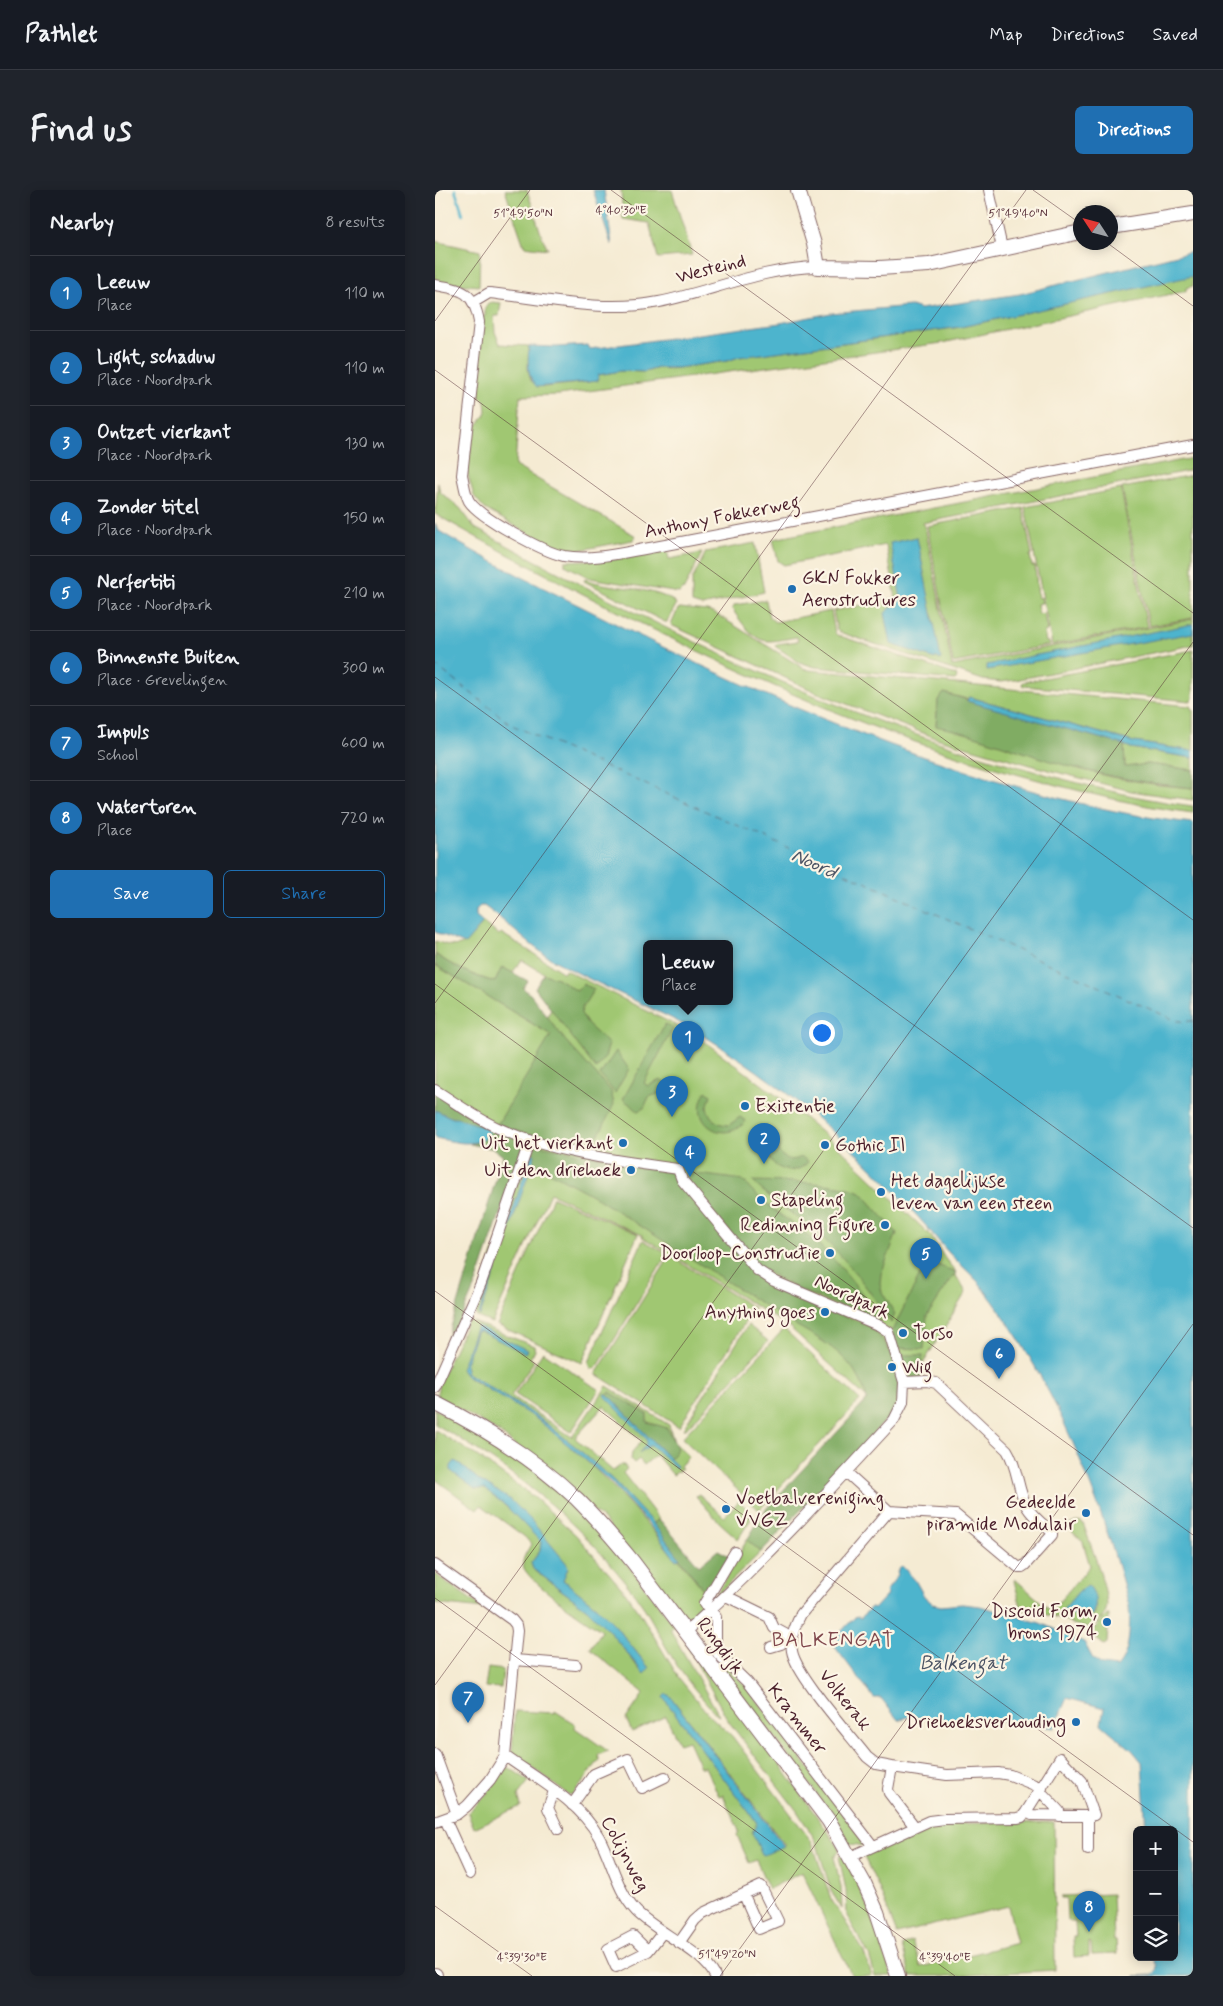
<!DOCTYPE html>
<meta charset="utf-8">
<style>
:root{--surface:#171b24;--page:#20242c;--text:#f1f3f6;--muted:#9ea1a6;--line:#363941;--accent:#1f6fb2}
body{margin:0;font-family:Mynerve,sans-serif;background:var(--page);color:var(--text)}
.controls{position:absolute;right:15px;bottom:15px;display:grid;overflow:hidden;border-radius:8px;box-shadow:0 2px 12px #0003}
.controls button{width:45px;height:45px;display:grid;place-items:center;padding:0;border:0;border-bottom:1px solid var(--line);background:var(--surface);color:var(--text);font:25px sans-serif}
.compass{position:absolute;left:638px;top:15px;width:45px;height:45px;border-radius:50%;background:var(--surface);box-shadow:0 2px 12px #0003;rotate:306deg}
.you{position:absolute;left:386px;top:842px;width:18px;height:18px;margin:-12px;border:4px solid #fff;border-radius:50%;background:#1a73e8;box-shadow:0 0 0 8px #1a73e833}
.badge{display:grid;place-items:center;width:32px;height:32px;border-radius:50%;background:var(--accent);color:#fff;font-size:16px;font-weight:700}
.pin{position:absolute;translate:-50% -41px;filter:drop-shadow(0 1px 2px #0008)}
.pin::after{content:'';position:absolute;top:26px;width:18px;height:15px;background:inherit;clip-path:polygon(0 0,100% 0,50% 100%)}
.popup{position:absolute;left:208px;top:750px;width:90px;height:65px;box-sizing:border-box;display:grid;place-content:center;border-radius:8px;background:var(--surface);filter:drop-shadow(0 1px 4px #0005);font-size:16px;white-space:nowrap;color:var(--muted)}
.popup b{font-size:19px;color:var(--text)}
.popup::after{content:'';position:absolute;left:50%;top:100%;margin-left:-10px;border:10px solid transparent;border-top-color:var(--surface)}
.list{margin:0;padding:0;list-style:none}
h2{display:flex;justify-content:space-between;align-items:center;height:65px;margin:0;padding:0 20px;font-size:21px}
h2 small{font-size:16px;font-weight:400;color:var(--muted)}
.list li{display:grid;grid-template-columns:32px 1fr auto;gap:15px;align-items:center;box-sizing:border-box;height:75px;padding:0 20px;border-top:1px solid var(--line)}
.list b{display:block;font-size:19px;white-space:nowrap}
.list p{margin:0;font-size:16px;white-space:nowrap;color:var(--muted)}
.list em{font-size:16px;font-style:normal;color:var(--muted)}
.actions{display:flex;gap:10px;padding:15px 20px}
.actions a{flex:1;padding:11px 0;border:1px solid var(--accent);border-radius:8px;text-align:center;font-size:18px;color:var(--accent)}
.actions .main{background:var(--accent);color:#fff}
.icon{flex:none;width:28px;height:28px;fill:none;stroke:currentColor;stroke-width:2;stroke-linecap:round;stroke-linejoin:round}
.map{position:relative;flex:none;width:758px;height:1786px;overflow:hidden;border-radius:8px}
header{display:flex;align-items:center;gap:30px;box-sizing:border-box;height:70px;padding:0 25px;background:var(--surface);border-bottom:1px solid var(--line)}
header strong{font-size:24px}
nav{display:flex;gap:28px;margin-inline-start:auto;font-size:18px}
.intro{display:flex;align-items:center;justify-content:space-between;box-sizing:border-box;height:120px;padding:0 30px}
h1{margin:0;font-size:35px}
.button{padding:12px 22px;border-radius:8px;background:var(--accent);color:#fff;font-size:18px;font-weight:700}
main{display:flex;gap:30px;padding:0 30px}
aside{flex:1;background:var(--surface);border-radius:8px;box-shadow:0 2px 12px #0003}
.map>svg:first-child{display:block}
.green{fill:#a0c772;stroke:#75734e;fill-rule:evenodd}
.forest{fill:#80ac64;stroke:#656648}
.water{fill:#4eb4cd;stroke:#4c6a7c;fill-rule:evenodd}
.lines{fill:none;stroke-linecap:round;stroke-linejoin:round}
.stream{stroke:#4eb4cd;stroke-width:2.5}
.ferry{stroke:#4b5364;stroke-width:1;stroke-dasharray:6 5;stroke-linecap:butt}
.street-casing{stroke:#866666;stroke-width:12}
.secondary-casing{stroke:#866666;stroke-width:16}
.street{stroke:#fff;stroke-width:10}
.secondary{stroke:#fff;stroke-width:14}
.ticks{fill:none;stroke:#4a1f2b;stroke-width:1;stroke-opacity:0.45}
.poi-dot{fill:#1f6fb2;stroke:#fcf5e5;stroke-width:2}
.labels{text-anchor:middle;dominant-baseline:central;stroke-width:4.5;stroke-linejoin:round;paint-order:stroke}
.street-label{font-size:19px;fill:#4a1f2b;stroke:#fcf5e5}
.poi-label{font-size:19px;fill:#4a1f2b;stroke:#fcf5e5;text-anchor:start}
.water-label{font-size:20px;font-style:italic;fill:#4b5364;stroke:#fcf5e5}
.neighbourhood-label{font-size:20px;letter-spacing:1px;fill:#80484d;stroke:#fcf5e5}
.ticks-label{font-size:12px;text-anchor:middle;fill:#4a1f2b;stroke:#fcf5e5;stroke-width:4.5;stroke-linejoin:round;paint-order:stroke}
</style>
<header>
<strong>Pathlet</strong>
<nav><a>Map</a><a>Directions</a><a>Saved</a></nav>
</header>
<div class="intro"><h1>Find us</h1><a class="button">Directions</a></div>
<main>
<aside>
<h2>Nearby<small>8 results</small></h2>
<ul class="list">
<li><span class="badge">1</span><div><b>Leeuw</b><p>Place</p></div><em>110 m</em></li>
<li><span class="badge">2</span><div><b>Light, schaduw</b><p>Place · Noordpark</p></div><em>110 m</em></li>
<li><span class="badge">3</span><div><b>Ontzet vierkant</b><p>Place · Noordpark</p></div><em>130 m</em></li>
<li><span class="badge">4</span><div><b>Zonder titel</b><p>Place · Noordpark</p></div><em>150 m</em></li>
<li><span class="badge">5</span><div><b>Nerfertiti</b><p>Place · Noordpark</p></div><em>210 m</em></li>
<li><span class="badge">6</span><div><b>Binnenste Buiten</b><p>Place · Grevelingen</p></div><em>300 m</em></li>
<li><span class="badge">7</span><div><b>Impuls</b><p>School</p></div><em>600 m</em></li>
<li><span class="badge">8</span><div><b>Watertoren</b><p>Place</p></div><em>720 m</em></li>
</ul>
<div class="actions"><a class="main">Save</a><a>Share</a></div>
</aside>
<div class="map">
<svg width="758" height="1786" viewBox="0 0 758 1786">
<rect width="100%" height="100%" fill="#fcf5e5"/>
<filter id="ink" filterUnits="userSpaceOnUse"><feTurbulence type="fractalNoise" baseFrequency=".02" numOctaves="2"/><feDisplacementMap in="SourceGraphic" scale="10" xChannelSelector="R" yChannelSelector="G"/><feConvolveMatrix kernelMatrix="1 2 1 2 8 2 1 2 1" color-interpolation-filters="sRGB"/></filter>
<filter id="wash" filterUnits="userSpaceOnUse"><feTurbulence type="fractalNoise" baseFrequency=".0096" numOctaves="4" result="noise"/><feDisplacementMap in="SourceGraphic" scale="20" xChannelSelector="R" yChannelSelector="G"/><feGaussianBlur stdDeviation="1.12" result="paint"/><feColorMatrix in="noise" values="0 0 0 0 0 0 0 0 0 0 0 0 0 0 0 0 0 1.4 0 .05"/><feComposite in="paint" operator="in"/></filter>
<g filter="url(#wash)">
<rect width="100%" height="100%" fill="#f5ebd3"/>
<path class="green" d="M70 0H92L107 47 113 59 89 56Z
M186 0H237L257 65 223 68 214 33 188 29Z
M0 51 45 61 44 96 0 92Z
M758 85V96L751 98V101L507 153 124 205 85 206 80 276 201 346 198 350 134 362 117 357 50 319 39 306 32 282 37 242 49 226 51 221 50 212 40 202 47 127 50 126V117L56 112 66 113 64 126H59L60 142 65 154 94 156 93 179 96 191 109 197 162 191V185L186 181 210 182 223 178 234 179 292 171 304 167 526 137Z
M758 268V280L488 333 490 336 517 476 758 429V455L580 490 566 492 548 490 404 442 402 440 398 421 461 408 451 355 349 375 343 371 338 349Z
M758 285V428L714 436 687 298Z
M3 293 5 302 25 318 40 338C221 436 395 526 595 580 649 595 702 609 758 616V623C698 616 640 600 581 584 443 545 321 491 193 427 128 394 63 360 0 324Z
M686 299 712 437 617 455 590 317Z
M588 318 597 365H595L597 376H600L603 408 606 407 607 413 602 414 604 424 609 423 612 441 609 442 611 452H614L615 455 518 473 492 336Z
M320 353 329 402 267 416 257 413V390L271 362Z
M232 360 234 369 267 363 249 399 244 403 155 388 130 375V371L181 369Z
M150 389C179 400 213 395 240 412L241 415 232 432H230L149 391Z
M331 410 334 427 340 432 396 421 400 443 402 445 521 485 522 488 520 490 380 477 364 472 340 456 342 454 363 451 362 447C354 448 344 451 335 451 318 452 306 431 297 419L300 415Z
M245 418 272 421 281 424 368 478 374 480 755 516 758 521V561L699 552 534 507 532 509 509 503 503 510 501 535 530 542 633 576 676 587 724 595 758 598V610L696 601 606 578 501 548 383 503 236 435 243 419Z
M758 460V509L755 511 589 496 587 495 588 492Z
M689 555 696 558 758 568V580L713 574 690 578Z
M48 733 64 745 66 743 129 783 130 780 262 846 349 911 397 951 496 1046 511 1070 521 1082 518 1081 531 1102 455 1229 352 1135 207 1047V1045L115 1003 57 1133 42 1127 40 1123 41 1114 87 976 63 960 86 896 62 935 0 898V775L108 840 126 791 122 788 115 787 87 770 77 783 67 778 60 792C38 786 19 777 0 764V751C29 761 29 755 48 733Z
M118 1007 203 1044 147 1173 62 1135Z
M208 1050 232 1064 163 1176 159 1179 156 1178 154 1172Z
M235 1066 319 1118 244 1237 161 1184Z
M33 1130 99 1156 100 1161 95 1168 99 1171 76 1206 137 1247 172 1196 234 1235 239 1252 254 1266 245 1276 247 1279 238 1285 221 1265 209 1275 204 1269 199 1273 196 1270 197 1262 207 1251 169 1216 140 1248 178 1281 186 1275H189L192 1279 188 1283 224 1329 218 1334 178 1290 141 1257 104 1228 32 1183 30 1176 41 1142 46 1140 42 1136 27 1181C35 1192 51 1197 62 1204 76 1212 91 1221 104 1231 158 1273 200 1316 241 1370L244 1369 271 1403 264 1419 256 1426 246 1429 170 1331 65 1243 2 1206 4 1193Z
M313 1135 333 1151 251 1239H248Z
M349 1139 425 1210 324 1320 247 1248Z
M108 1162 164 1200 136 1242 80 1204Z
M0 1219C34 1239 70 1257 102 1281 157 1321 197 1382 239 1435L236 1437V1441L284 1525 283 1526C267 1508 250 1489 238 1469 228 1453 220 1435 210 1419 156 1340 82 1281 0 1234Z
M0 1240 42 1266 100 1308 141 1345 190 1402 205 1423 244 1488 273 1524 297 1546 377 1652 396 1709 428 1760 437 1786H417L367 1682 334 1699 321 1670 314 1673 302 1645 304 1641 288 1605 284 1606 270 1577H265L253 1551 244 1554 231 1526 197 1542 191 1529 209 1503 155 1459 167 1441C153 1431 89 1390 88 1375 87 1368 93 1360 96 1354L90 1347 46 1315 42 1320 0 1289ZM25 1274 44 1290 76 1311 133 1378 128 1387 129 1391 162 1417 179 1434 214 1478 205 1480 175 1442 152 1419 98 1379 96 1373 105 1361 106 1352C82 1323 51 1301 25 1274ZM235 1506 350 1655 349 1656 317 1643 322 1633 230 1510 228 1507Z
M264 1304 289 1327 304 1311 315 1322 316 1329 303 1349 284 1332 261 1306Z
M645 1331 648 1333C655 1354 671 1393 672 1414 672 1426 661 1437 650 1437 643 1437 637 1434 632 1431 617 1424 602 1424 587 1420L579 1391 580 1389 616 1421 655 1376 648 1352 631 1336ZM653 1395 661 1418 658 1424 652 1429H646L629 1420 643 1402Z
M312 1350 326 1362 280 1407Z
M0 1384 49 1419 0 1414Z
M672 1425H674L672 1453 669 1455 650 1440 661 1437Z
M250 1452 331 1555 405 1659 399 1667 406 1697 407 1719 396 1701 381 1651 362 1621 294 1532Z
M269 1456 313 1498 431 1654C425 1657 420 1653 413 1655L405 1637 364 1579Z
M53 1478 68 1480 66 1498 50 1497Z
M80 1521 120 1523V1521L140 1534V1538L173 1561 163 1565 165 1571 162 1573 138 1605 132 1604 77 1562Z
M73 1577 94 1591 83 1605 86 1616 39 1638 33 1623 51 1605 68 1581Z
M619 1632 620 1780 519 1786H475L467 1756 477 1751 486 1777 582 1753 573 1716 462 1744 444 1698 428 1665 499 1634Z
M407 1663 433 1716 457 1786H440L434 1765 412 1726 411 1700 404 1667Z
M677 1704 679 1751H681L682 1764 657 1765 656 1753 654 1752V1766L639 1767 638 1746H641L640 1731H632L631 1708H626V1706Z"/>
<path class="forest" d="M509 503 689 555 690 577 713 574 758 580V598C716 594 674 587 633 576 589 564 546 545 501 536L503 510Z
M0 764C19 777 38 786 60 792L67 777 93 791 88 798 96 805 130 850 176 901 179 914C173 926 160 959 147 961L62 935 116 845 0 775Z
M109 784 122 788 142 801 148 794 159 799 147 818 146 824 153 835 174 854 170 867 161 879 100 798Z
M230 834 238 838 209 893 213 896 225 890 231 893 232 897 231 901 214 907 209 918 203 921 188 909Z
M181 861 194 879 180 903 165 885Z
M271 901 276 905 272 918C275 929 283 935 294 935L305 927 311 931C289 957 251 932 271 901Z
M0 903 84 950 89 954 42 1091 2 1183 68 966 59 959 35 954 45 951 20 929 0 920Z
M334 944 343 949V961C350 970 356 972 367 967L373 972C359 988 336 980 331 960Z
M104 955 237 982 318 1082C348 1108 396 1121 433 1135 461 1159 474 1194 454 1227L326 1362 312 1350 331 1319 432 1210C423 1169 389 1151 355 1132L157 1005 91 969 97 957Z
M255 983 308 990C329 1017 359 1032 384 1055 409 1078 428 1104 447 1132L366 1101 324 1077 253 991 251 986Z
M317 991C345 992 402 991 426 1002L462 1043 446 1084 445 1094 447 1102 460 1124 456 1133C436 1103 416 1074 389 1049 366 1028 339 1013 317 991Z
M492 1071 521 1082 492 1126 489 1159 461 1158 457 1141Z
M464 1165H488L486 1188H473Z
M175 1202 212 1224V1232L232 1238 242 1258 239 1265 235 1269 172 1204Z
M224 1329 264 1376 283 1360 294 1366 271 1403 218 1334Z"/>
<path class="water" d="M158 0H169L177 54H176Z
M758 61V86L526 137 304 167 292 171 243 178H223L210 182 186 181 163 185V191L102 197C91 186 93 170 94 156L121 157 153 155 155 159 345 133 396 123 476 116 485 119 585 104Z
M0 333 4 341C61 376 122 404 181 434 301 494 423 548 551 587 619 608 687 626 758 633V1786H700L717 1785 721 1782 722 1776 717 1767H739V1640H711L707 1572 697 1560 666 1534 669 1518 632 1508 619 1538 570 1531 505 1532 477 1526 463 1530 446 1508H439L396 1452 421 1426 426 1428 436 1417 440 1418 453 1404 451 1401 463 1385 462 1382 467 1376 480 1390 489 1406 498 1414 506 1416 527 1414 545 1416 605 1433 649 1452 658 1469 667 1475 682 1477C696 1463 695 1434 694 1416 665 1305 617 1185 545 1094 533 1080 518 1069 507 1055 441 975 362 904 274 849 223 818 167 798 115 768 91 753 72 732 49 716H45L41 720V727L48 733 30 754 0 742ZM212 753H294V811H212Z
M482 347 506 469 505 470 501 467 500 469 456 454 450 423 466 409 455 353Z
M758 434V443L552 480V475Z
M534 507 699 552 758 561V568L696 558 689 555 532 511Z
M0 920 18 928H22L52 938 54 945C39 959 18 951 0 948Z
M98 963 100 965 45 1126 44 1124 96 964Z
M42 1136 92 1160 90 1163 44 1141 41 1142 30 1176 32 1183 104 1228 141 1257 178 1290 217 1332 245 1368 241 1370 214 1334 176 1292 139 1260 103 1230 30 1185 26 1179 27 1176Z
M170 1204H172L235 1269 242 1276 241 1278 217 1256H214L204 1263 212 1253 211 1248 170 1207Z
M20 1271 25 1274 44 1290 76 1310 95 1329 132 1374 133 1378 128 1390 162 1417 179 1434 214 1478 209 1484 175 1442 152 1419 98 1379 96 1373 105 1361 106 1352 71 1316 55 1303 50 1299H40L16 1281V1276Z
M653 1395C663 1405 663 1421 652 1429H646L628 1420 643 1402Z
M231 1504 235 1506 349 1656 329 1665 327 1664 317 1643 322 1633 230 1510 228 1507Z"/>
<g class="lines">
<path class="stream" d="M20 0 28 24"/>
<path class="ferry" d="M0 475 77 535 742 831H758"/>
</g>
</g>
<g filter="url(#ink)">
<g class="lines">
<g class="street-casing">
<path id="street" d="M554 0 567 58
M0 95C28 99 39 102 44 132L27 285C29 293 30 304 34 311 45 328 109 362 129 366 159 371 190 362 220 357L758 255
M39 112 54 103C109 109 169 123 224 112 277 101 328 78 383 77
M0 900C21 913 41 928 63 938 118 963 183 971 243 979L247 990 322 1080 339 1091 445 1136 454 1142 469 1192 468 1212 459 1230C392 1303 325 1376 251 1442
M0 1197 46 1093 95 950
M411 1282 454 1321 521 1325 583 1377H587L590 1375 617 1345V1342C608 1334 598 1327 592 1317 582 1299 583 1277 572 1260L501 1193 492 1191 469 1192
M454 1321 366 1424C360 1436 355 1448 357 1461 361 1485 415 1545 432 1567L441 1574 457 1577 453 1599 454 1603 480 1637
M300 1362 269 1414 281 1427V1458L283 1464 312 1492 438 1656
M0 1375 77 1430 81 1435 82 1441 70 1566 55 1590 32 1616 22 1624 0 1632
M291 1406 334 1427 339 1438 350 1444 351 1448 346 1454 336 1457
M80 1470 141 1475
M0 1564 22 1624
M70 1566C102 1589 144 1611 164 1647 177 1671 182 1701 201 1721 222 1743 267 1760 280 1786
M457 1577 512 1585 563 1583 575 1585 607 1598
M119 1601 113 1618 123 1639
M609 1605 624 1621V1626
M137 1615 159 1584 193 1569 207 1598 230 1587
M591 1622 625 1568 647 1591 659 1625 653 1626V1660
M10 1629 35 1684
M415 1667 494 1631 510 1629 582 1628 587 1627 591 1622 597 1625 653 1626
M244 1753 260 1730 268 1723 326 1696 343 1731 324 1739 309 1705
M213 1761 198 1746 173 1759 181 1777 213 1761 228 1742"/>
</g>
<g class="secondary-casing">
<path id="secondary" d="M363 0 379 54 383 77 444 78 494 75 646 42
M676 37 758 24
M0 1213C51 1239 101 1270 142 1309 162 1329 180 1350 198 1372L394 1631 430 1695 442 1722 463 1786
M0 1785V1786"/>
</g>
<use href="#street" class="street"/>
<use href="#secondary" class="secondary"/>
</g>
</g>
<path class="ticks" d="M176 0 758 423M598 0 646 34M671 52 758 116M0 131 95 0M0 180 758 730M0 487 758 1038M0 794 758 1345M0 813 591 0M0 1101 758 1652M0 1408 520 1786M0 1495 758 452M0 1716 97 1786M285 1786 758 1134"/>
<g class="poi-dot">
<circle cx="357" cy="399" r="5"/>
<circle cx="310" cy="916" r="5"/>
<circle cx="188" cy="953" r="5"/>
<circle cx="390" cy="955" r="5"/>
<circle cx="196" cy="980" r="5"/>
<circle cx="446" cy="1002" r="5"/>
<circle cx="326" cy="1010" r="5"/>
<circle cx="450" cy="1035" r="5"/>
<circle cx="395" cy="1063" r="5"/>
<circle cx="390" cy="1122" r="5"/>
<circle cx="468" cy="1143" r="5"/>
<circle cx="457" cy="1177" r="5"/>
<circle cx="291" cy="1319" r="5"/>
<circle cx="651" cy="1323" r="5"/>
<circle cx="672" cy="1432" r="5"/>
<circle cx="641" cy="1532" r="5"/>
</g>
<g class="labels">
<g class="street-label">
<text transform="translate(276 79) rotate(-14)">Westeind</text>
<text transform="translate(287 327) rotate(-11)">Anthony Fokkerweg</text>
<text transform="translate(417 1107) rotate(25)">Noordpark</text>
<text transform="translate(285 1456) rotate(53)">Ringdijk</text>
<text transform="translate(410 1510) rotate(52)">Volkerak</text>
<text transform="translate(362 1529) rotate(52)">Krammer</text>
<text transform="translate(190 1664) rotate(62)">Colijnweg</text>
</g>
<g class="poi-label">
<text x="367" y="388">GKN Fokker<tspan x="367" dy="22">Aerostructures</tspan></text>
<text x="320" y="916">Existentie</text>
<text x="178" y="953" text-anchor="end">Uit het vierkant</text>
<text x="400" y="955">Gothic II</text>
<text x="186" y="980" text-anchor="end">Uit den driehoek</text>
<text x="456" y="991">Het dagelijkse<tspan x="456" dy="22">leven van een steen</tspan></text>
<text x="336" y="1010">Stapeling</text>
<text x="440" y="1035" text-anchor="end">Redinning Figure</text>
<text x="385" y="1063" text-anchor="end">Doorloop-Constructie</text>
<text x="380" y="1122" text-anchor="end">Anything goes</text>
<text x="478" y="1143">Torso</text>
<text x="467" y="1177">Wig</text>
<text x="301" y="1308">Voetbalvereniging<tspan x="301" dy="22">VVGZ</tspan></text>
<text x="641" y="1312" text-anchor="end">Gedeelde<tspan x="641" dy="22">piramide Modulair</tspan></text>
<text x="662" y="1421" text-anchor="end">Discoid Form,<tspan x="662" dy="22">brons 1974</tspan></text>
<text x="631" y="1532" text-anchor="end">Driehoeksverhouding</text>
</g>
<g class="water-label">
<text transform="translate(379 674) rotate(24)">Noord</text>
<text x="528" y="1473">Balkengat</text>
</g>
<g class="neighbourhood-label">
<text x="398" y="1450">BALKENGAT</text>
</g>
</g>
<g class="ticks-label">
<text x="186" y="24">4°40'30"E</text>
<text x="88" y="27">51°49'50"N</text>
<text x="583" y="27">51°49'40"N</text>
<text x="292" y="1768">51°49'20"N</text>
<text x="87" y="1771">4°39'30"E</text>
<text x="510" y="1771">4°39'40"E</text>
</g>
</svg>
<div class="controls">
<button>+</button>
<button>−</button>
<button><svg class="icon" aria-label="layers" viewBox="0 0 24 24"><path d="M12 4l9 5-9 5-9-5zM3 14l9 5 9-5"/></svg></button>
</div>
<svg class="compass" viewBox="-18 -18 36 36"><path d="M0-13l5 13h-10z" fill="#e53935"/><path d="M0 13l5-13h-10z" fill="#9ea1a6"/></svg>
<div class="you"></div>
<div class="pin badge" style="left:253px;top:872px">1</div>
<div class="popup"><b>Leeuw</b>Place</div>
<div class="pin badge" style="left:329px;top:974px">2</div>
<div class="pin badge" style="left:237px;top:927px">3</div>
<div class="pin badge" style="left:255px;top:987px">4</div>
<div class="pin badge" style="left:491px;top:1089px">5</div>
<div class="pin badge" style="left:564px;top:1189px">6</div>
<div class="pin badge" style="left:33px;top:1533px">7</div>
<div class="pin badge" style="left:654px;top:1742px">8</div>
</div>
</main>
